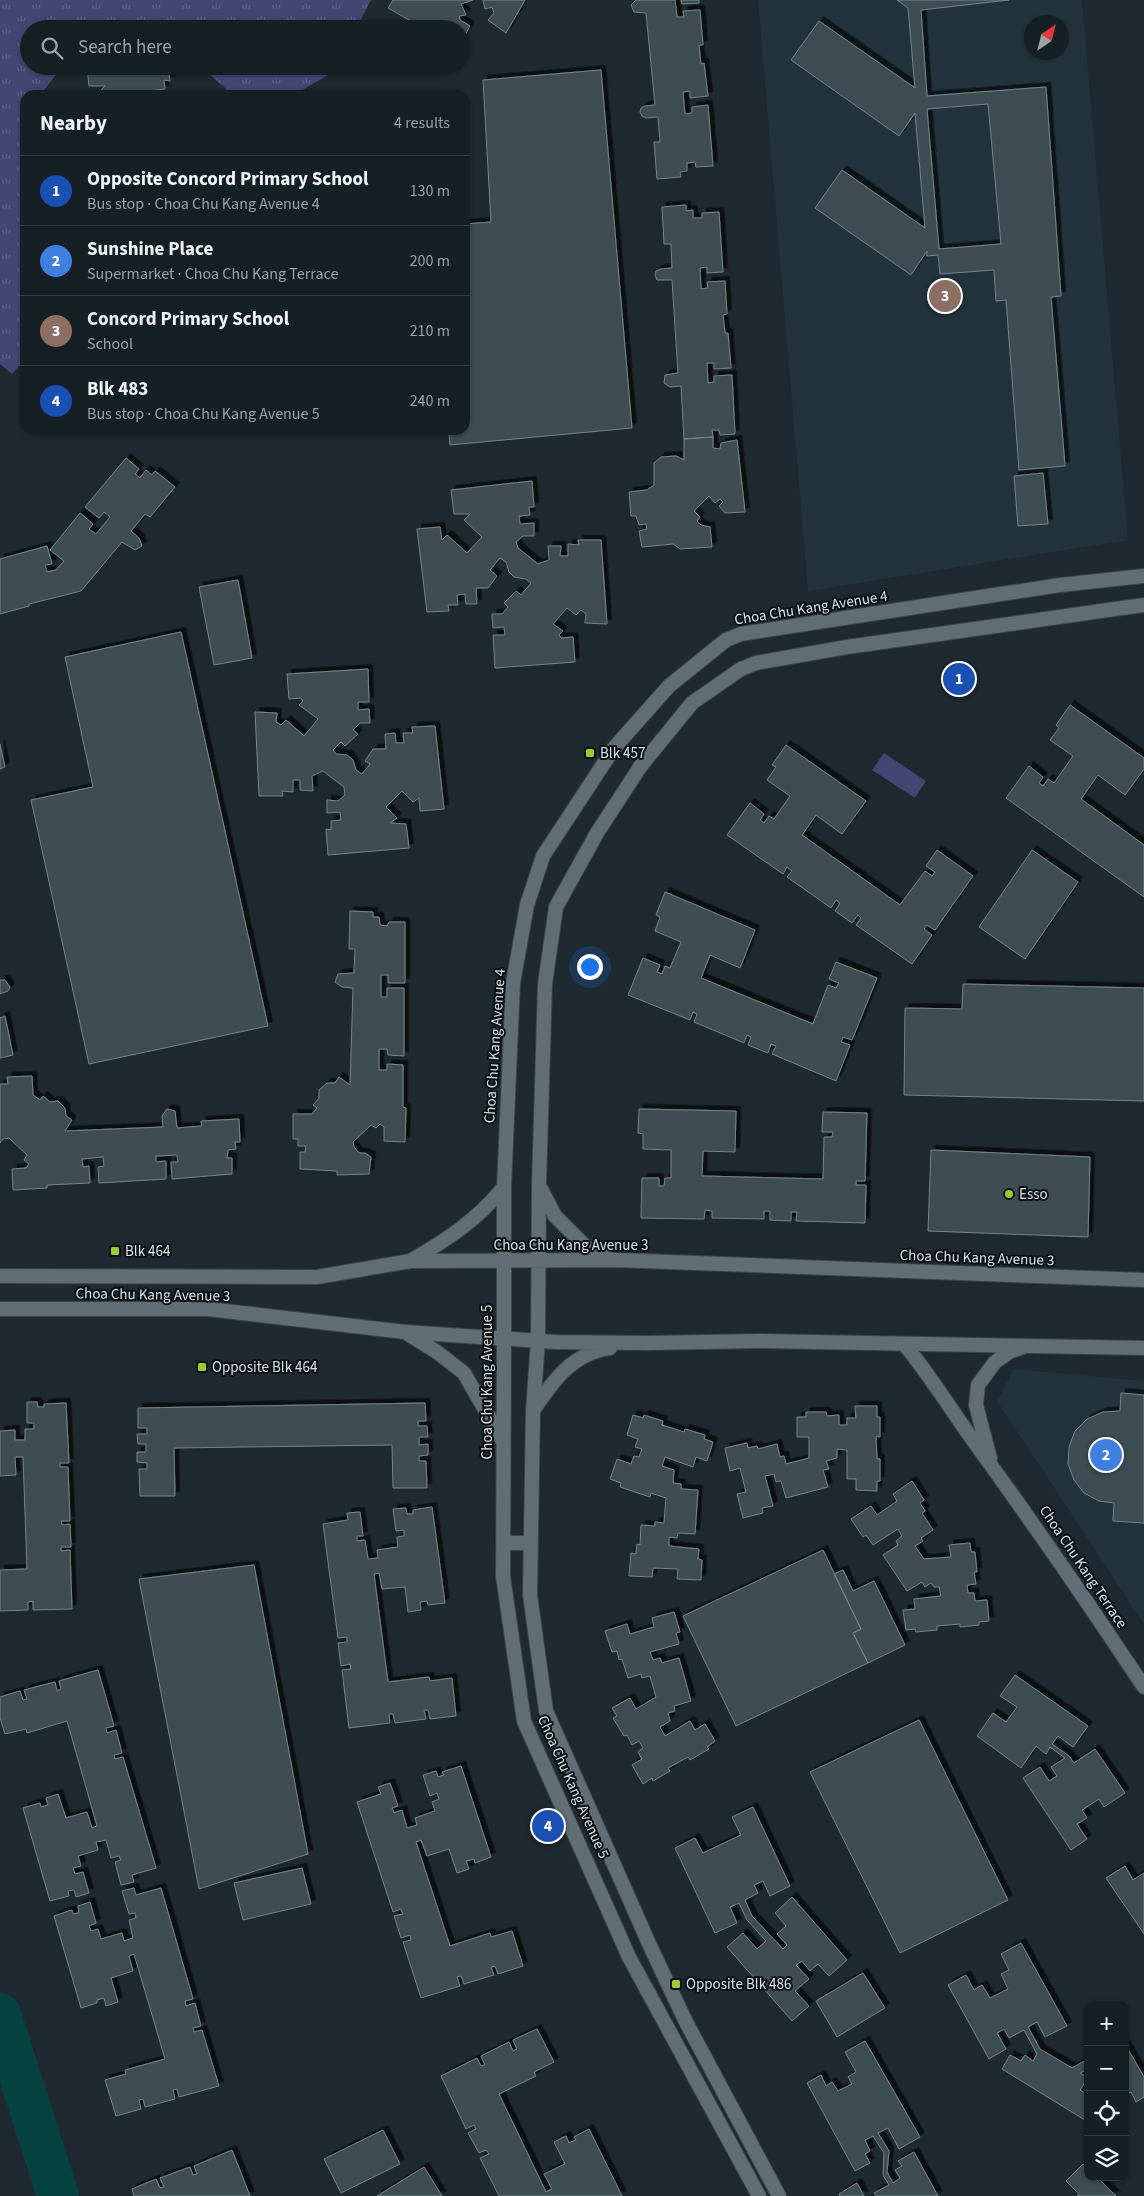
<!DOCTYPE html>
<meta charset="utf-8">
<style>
:root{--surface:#161f24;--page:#1f272c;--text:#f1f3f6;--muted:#9ea2a6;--line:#353d41;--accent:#bca0f2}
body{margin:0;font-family:"Source Sans 3",sans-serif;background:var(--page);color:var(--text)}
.controls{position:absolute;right:15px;bottom:15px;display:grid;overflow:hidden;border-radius:10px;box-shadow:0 1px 4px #0004}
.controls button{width:45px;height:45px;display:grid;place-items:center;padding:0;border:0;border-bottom:1px solid var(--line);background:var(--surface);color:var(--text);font:25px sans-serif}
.compass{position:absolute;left:1024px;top:15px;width:45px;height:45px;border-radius:50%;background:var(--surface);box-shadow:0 1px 4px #0004;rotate:35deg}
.you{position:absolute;left:589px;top:966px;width:18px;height:18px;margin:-12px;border:4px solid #fff;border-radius:50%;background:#1a73e8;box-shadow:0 0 0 8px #1a73e833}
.badge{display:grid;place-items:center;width:32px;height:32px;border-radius:50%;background:var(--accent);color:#fff;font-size:16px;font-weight:700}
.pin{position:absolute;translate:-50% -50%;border:2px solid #fff;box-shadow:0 1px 5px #0006}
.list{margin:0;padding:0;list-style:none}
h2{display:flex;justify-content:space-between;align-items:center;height:65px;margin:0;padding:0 20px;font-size:21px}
h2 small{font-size:16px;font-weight:400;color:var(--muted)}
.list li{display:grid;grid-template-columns:32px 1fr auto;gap:15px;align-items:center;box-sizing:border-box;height:70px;padding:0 20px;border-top:1px solid var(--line)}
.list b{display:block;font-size:19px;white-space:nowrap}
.list p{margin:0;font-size:16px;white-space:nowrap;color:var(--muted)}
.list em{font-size:16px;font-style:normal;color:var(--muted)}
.icon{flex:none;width:28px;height:28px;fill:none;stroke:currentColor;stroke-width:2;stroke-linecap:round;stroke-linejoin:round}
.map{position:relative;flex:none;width:1144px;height:2196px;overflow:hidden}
.search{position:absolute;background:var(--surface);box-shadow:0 1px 4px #0004;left:20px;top:20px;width:450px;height:55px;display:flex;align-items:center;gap:12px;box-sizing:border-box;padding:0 18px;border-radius:28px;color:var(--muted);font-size:19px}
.panel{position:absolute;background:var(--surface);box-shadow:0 1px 4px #0004;left:20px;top:90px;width:450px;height:345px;border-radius:15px}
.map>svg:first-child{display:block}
.built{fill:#22333d;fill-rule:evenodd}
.grass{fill:#434673}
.park{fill:url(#park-tufts)}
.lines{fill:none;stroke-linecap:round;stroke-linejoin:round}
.river{stroke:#064240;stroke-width:42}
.building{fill:#3e4e51;stroke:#748589;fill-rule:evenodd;filter:url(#shadow)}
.minor-casing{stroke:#3a4449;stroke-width:16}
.tertiary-casing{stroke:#3a4449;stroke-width:16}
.minor{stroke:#616e76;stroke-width:14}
.tertiary{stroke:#616e76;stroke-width:14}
.poi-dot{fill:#9bcb33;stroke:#0c1114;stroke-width:2}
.labels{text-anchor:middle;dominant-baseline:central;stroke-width:4;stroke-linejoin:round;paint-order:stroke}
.street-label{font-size:15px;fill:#dae2e6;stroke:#0c1114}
.poi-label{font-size:15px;fill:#dae2e6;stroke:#0c1114;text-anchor:start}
</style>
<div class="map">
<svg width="1144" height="2196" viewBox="0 0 1144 2196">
<defs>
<pattern id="park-tufts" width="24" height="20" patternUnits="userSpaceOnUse" patternTransform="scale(1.25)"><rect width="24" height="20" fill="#434673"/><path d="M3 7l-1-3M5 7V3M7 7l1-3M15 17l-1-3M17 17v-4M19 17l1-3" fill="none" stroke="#5e6087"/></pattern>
<filter id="shadow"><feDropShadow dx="4.5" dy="-4.5" stdDeviation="0" flood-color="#0009"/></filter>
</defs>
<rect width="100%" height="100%" fill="#1e2930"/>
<path class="built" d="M758 0H1082L1128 540 808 591ZM1032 22H1062V52H1032Z
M1014 1369 1144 1381V1624L997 1401Z"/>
<path class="grass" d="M884 753 926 781 915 798 872 770Z"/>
<path class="park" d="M0 0H371L356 29H29V66H63L40 95H25V359L12 374 0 364Z
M200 66H336L333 72 294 95H233Z"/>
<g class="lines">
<path class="river" d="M0 2014 58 2196"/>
</g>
<path class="building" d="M393 0H473L461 4 466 15 459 16 460 20 470 26 461 42V29H425L388 8Z
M483 0H525L506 33 488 20 494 13 492 7 485 9Z
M636 0H675L677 17H684L683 11 700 10 703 45H699L701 64 704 63 708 96 690 98V91L683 92 685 114 692 113V107L708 105 713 166 696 167 695 162 687 163V171L680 172 681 177 657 179 654 142H660L658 117 646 118 642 116 640 112 641 108 645 106 655 105 646 13 634 12 631 5Z
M681 0H699V3L682 4Z
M897 0H1009L921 10 927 96 1046 87 1061 296 1051 297 1065 466 1019 470 1006 300 996 301 994 270 940 274 938 255 927 256V251L911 275 815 208 842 170 925 228 915 113 899 136 791 60 819 21 915 88 908 8ZM988 104 1001 244 939 249 927 109Z
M87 66H168L170 81 164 80 165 89 155 90V95H102L99 92 105 86H89Z
M601 70 632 428 450 445 449 430H465V224L491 222 483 80Z
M686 205V211L693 210V218H702V213L719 212 723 272 707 273V267L700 268 701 289 708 288 707 282 725 281 727 314 723 315 725 333H728L731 368 714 369V363H707L708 383 714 382V376L732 375 735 434 720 435 719 430H712L713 437 684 439 681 386 670 387 664 383 665 375 678 373 672 280H657L655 275 656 271 661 269 672 268 671 244H664L662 207Z
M713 437V448L720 449 721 443 737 440 745 512 725 513 719 506 723 502 720 499 715 503 709 496 694 511 700 517 697 521 701 525 710 527 712 547 680 549 673 544 642 547 639 531 647 529 646 524 639 525 636 516H631L629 492 647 490 654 485V463L661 457 676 456 684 460V439Z
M126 458 139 469 135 474 140 478 146 470 152 475 155 471 175 487 150 517 145 514 131 531 139 538 142 546 135 550 122 542 81 591 29 604V606L0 614V559L47 546 52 564 45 565 47 572 56 570 64 561 50 550 80 513 93 524 89 529 96 534 110 517 104 512 99 518 85 507Z
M1043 473 1048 524 1018 526 1014 476Z
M532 481 534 507H529L530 515 519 516 520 524 534 523V536H523L516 542 518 548 538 564 549 560 548 546H561L560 556H568V544L579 545 578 540H601L607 624 585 623 586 614 581 610 576 615 567 608 553 624 563 631 559 635 561 638 573 637 575 662 495 668 493 635H505L504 627 493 628 492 614H502L508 607 504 603 516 591 521 595 531 583 526 579 514 577 509 572 506 562 500 558 490 570 497 576 488 588H476L477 604H466L465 594 457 595 458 605H448L449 611 427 612 417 529 440 527 442 540 447 535 467 553 482 537 464 520 470 514H454L451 490Z
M238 580 252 658 214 665 199 587Z
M181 632 268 1026 89 1064 31 800 93 787 65 657Z
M368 669 369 702H358V710L369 709 370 723H360L353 730 358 734 345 746 341 742 333 750 336 754 347 755 353 760 356 770 362 774 370 764 365 761 373 749H386L385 734 395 733 396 743H404L403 733H413L412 727 435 726 444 809 420 811 419 798 413 802 402 791 386 807 397 818 390 823 406 824 409 848 328 855 326 829 331 830V821L341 820 340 812 327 813V800L338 801 345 795 344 787 323 771 312 776 313 791 300 790V780H293V792L282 791 283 796H259L255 712 277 713 276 722 281 725 286 720 304 736 318 719 299 705 303 701 301 698 289 699 287 674Z
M1070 705 1144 758V769L1125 795 1098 775 1081 799 1144 845V897L1006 798 1029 766 1043 777 1039 783 1043 786 1048 779 1054 783 1073 756 1050 740 1059 728 1056 725Z
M0 744 5 767 0 769Z
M786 745 866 801 842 834 816 815 802 835 900 905 925 871 932 876 935 872 926 866 937 850 973 876 935 930 927 925 924 929 932 935 912 964 856 925 861 918 858 915 852 923 835 911 840 903 836 900 831 908 787 877 792 871 787 867 783 874 727 835 750 803 764 814 760 820 764 823 769 816 774 819 790 796 767 780 776 767 772 765Z
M1032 850 1078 882 1025 959 979 927Z
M665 892 755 930 740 968 710 955 701 978 813 1024 828 985 836 988 839 983 829 979 836 962 877 978 852 1040 843 1037 841 1042 850 1045 836 1081 772 1054 776 1046 771 1044 768 1053 748 1045 751 1037 747 1035 744 1043 694 1022 697 1014 693 1012 690 1020 628 995 643 958 660 965 657 972 662 974 665 966 670 968 681 942 655 931 660 917 656 915Z
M350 911 373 912V917H379L380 925 387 926 389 922H405V983H388V975H381V997H387V988H404V1056L388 1055 387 1049H379V1070H387V1064L403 1065V1107L406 1108 405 1142 384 1141V1127L380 1124 376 1128 371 1125 353 1142 354 1147 359 1153H365L371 1157 369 1174 337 1175V1171L300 1169V1152H305L306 1146H298V1139H293V1114H312L317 1108 313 1105 319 1098V1090L327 1083H335L339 1077 350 1085 353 988 342 987 335 982 338 974 354 973 355 949H349Z
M0 980H5L10 987 8 991 0 994Z
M963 984 1144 988V1101L904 1095 905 1008 962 1009Z
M5 1016 13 1055 0 1058V1018Z
M32 1076 33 1095 40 1100 43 1096 50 1102 58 1101 65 1108 66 1116 72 1120 65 1131 163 1127 162 1116 167 1109 175 1111 177 1128 202 1126 201 1121 239 1119 240 1142H235L236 1149 228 1150 227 1158H232V1174L172 1179 171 1162H178L177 1155 156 1156V1162L166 1161V1179L99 1183 98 1167 104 1166 103 1157 82 1159 83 1167 89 1166 90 1183 47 1185V1188L13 1190 12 1169 26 1168 29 1164 24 1160 27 1155 9 1138 3 1139 0 1143V1084H8L7 1077Z
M639 1109 736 1111 735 1152 703 1151 702 1176 823 1179 824 1137H832L833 1132H822L823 1112 867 1113 865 1181H856V1185H866L865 1223 796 1221 797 1212H791V1221L770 1220V1211H764V1219L712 1218V1211L705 1210 704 1219 641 1218 642 1178H659V1186H664L665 1178H671V1150L643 1149V1134L638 1133Z
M931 1150 1090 1157 1088 1237 928 1231Z
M1121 1393 1144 1395V1523L1113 1521 1114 1503 1099 1501 1084 1493 1074 1480 1068 1464 1069 1447 1075 1431 1087 1419 1103 1412 1120 1411Z
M27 1402H37L38 1407H44V1404L66 1403 69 1463H60V1467H68L70 1521H61L62 1525 70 1524 71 1547H61V1551L70 1550 72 1609 33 1610V1601L28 1602V1610L0 1611V1570L27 1569 23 1457H15L16 1475 0 1476V1431L15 1430V1440H25V1429H34V1423H27Z
M425 1403 426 1421H418V1426H427L428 1437H419V1445L428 1444V1455L419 1456V1461H426L427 1488H393L392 1445 174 1448 175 1496H140L139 1469H147V1463L137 1462V1452H146V1444H138L137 1434H147V1428H138V1408Z
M855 1406H877V1417H880V1437L876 1436 877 1459H880V1481H877V1491L856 1490V1479H847V1450L837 1449V1458L826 1461 829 1469 823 1470 828 1487 786 1498 781 1481 776 1482 774 1474 765 1476 773 1506 762 1508 763 1513 743 1518 737 1494 746 1492 740 1468 730 1471 725 1448 747 1443 748 1448 757 1446 758 1449 777 1444 780 1457 784 1456 786 1464 809 1458V1437H797V1417H806V1412H826L827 1416 839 1415V1425H847V1418H856Z
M633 1415 643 1418 644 1415 663 1421 662 1425 684 1432 685 1429 705 1435 704 1439 713 1442 707 1461 696 1457 693 1467 665 1457 662 1466 674 1470 673 1483 681 1484V1489L698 1490 695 1534 678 1533 677 1538 669 1537V1546L699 1549 698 1559 702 1560 701 1580 677 1579 678 1569 653 1568 652 1577 629 1576 631 1553 636 1554 637 1544 640 1545 641 1525 655 1526V1522L664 1523 666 1498 651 1493 650 1497 620 1487 621 1483 610 1479 617 1459 631 1464 634 1456 639 1457 642 1449 635 1447 638 1439 627 1435Z
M912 1481 924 1500 920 1503 925 1511 922 1513 933 1530 921 1538 923 1541 915 1546 924 1559 951 1557 949 1545 970 1543 971 1552H975L977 1572H974L976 1584 967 1585 968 1593H974L975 1601 987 1600 989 1621 979 1622V1625L960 1627V1624L937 1626V1630L916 1632 915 1629 906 1630 903 1610 915 1609 914 1599 941 1596 939 1587H934L931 1583 925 1587 922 1582 907 1591 883 1555 898 1545 896 1541 902 1536 898 1529 873 1545 866 1535 863 1537 851 1519 871 1506 877 1515 897 1501 893 1494Z
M432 1507 445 1603 428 1605 427 1601 420 1602 421 1610 408 1612 405 1587 382 1589 379 1573 374 1574 388 1682 429 1677 430 1681 452 1678 456 1716 430 1719 428 1710H424L426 1719 395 1723 393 1714H389L390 1723 349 1728 342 1670 351 1669 350 1664 341 1666 338 1643 347 1642V1637L338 1638 323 1524 348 1520 347 1513 360 1512 363 1536H357V1541L365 1540 368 1559 378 1558 377 1550 398 1547 397 1537 404 1536V1530L396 1531 393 1509 406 1508 407 1514H413V1510Z
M823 1550 861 1629 853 1633 868 1663 736 1726 683 1616Z
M254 1565 308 1854 199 1889 139 1579Z
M843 1570 853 1591 874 1581 905 1645 868 1663 853 1633 861 1629 834 1574Z
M674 1612 680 1632 676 1633 679 1644 650 1652 653 1660 660 1658 662 1663 679 1658 691 1701 674 1706 675 1711 668 1713 670 1721 660 1727 665 1736 690 1721 695 1730 705 1724 715 1741 707 1747 709 1749 690 1760 688 1757 668 1768 670 1771 653 1781 652 1778 643 1784 632 1765 642 1759 638 1752 643 1748 639 1741 632 1745 627 1735 624 1736 613 1718 617 1716 612 1708 630 1698 636 1709 656 1697 650 1676 642 1678 641 1674 628 1678 622 1659 619 1660 617 1651 612 1652 605 1631 627 1624 630 1634 654 1627 652 1618Z
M98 1670 114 1726 106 1728 107 1733 116 1730 122 1753 114 1755 115 1759 123 1757 156 1868 132 1875 134 1882 121 1885 115 1862 121 1860 119 1856 111 1858 106 1840 96 1842 98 1850 78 1856 81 1866 73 1868 75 1874 83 1872 89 1893 76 1897 74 1890 68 1891 69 1896 50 1901 23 1808 40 1803 41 1807 48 1805 46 1798 58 1794 66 1818 87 1812 92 1828 97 1826 67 1721 27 1733 26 1729 5 1734 0 1718V1697L20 1691 23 1700 27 1699 24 1690 55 1682 57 1691 61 1689 59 1681Z
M1015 1675 1088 1726 1073 1747 1058 1736 1052 1744 1069 1756 1074 1763 1095 1749 1125 1793 1104 1807 1099 1799 1082 1810 1087 1818 1077 1824 1087 1839 1071 1850 1023 1778 1040 1767 1049 1781 1057 1776 1051 1767 1065 1758 1050 1747 1046 1754 1036 1746 1021 1768 977 1736 993 1713 1006 1722 1017 1707 1000 1696Z
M919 1720 1008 1900 900 1953 810 1772Z
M461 1766 491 1857 475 1863 474 1859 466 1861 469 1869 457 1873 449 1849 427 1856 421 1840 416 1842 450 1946 490 1933 491 1937 512 1931 523 1966 498 1974 495 1966 491 1967 494 1975 464 1984 461 1976 457 1977 460 1986 421 1998 403 1942 411 1940 410 1935 401 1938 394 1916 403 1914 401 1909 393 1912 357 1802 381 1794 378 1787 390 1783 398 1806 392 1808 394 1813 402 1810 407 1828 417 1825 415 1818 435 1811 432 1802 439 1799 437 1793 430 1796 423 1775 436 1771 438 1777 444 1775 442 1772Z
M753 1807 790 1886 770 1896 763 1881 754 1885 758 1893 745 1900 752 1916 783 1949 787 1945 777 1934 786 1926 775 1913 792 1897 847 1960 829 1976 818 1964 810 1971 802 1961 796 1965 809 1979 795 1991 809 2006 792 2021 727 1947 743 1933 757 1949 766 1941 747 1920 739 1903 730 1907 737 1923 715 1933 675 1848 695 1838 703 1853 741 1835 732 1817Z
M1125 1866 1133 1880 1144 1873V1934L1106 1878Z
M302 1868 311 1904 243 1920 234 1883Z
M134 1888 136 1895 161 1888 193 1999 185 2001 186 2006 195 2003 201 2026 193 2028 194 2032 202 2030 219 2086 179 2097 177 2089 173 2090 175 2099 145 2107 143 2099 139 2100 141 2109 116 2116 105 2080 126 2074 125 2070 165 2059 134 1954 129 1956 133 1971 111 1978 118 2002 106 2006 104 1998 97 2000V2003L81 2008 54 1916 72 1910 73 1914 79 1913 78 1906 90 1902 96 1923 89 1926 91 1931 98 1929 101 1939 122 1933 124 1941 133 1938 129 1920 136 1918 135 1913 129 1914 122 1891Z
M1021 1943 1067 2026 1045 2037 1037 2022 1028 2027 1040 2049 1072 2068 1088 2059V2069L1080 2073 1088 2078 1080 2090 1088 2095V2122L1002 2069 1010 2055 1021 2061 1025 2055 1033 2061 1037 2054 1024 2030 1009 2038 1004 2029 997 2033 1006 2049 989 2059 948 1985 966 1975 974 1990 982 1985 990 1998 1008 1989 1001 1974 1009 1970 1001 1954Z
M863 1973 885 2008 837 2037 816 2001Z
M537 2029 554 2062 534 2072 536 2076 499 2094 546 2192 552 2189 544 2174 565 2164 554 2142 566 2136 569 2143 576 2140 574 2137 589 2129 622 2196H499L480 2158 489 2154 486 2150 479 2153 468 2133 476 2129 474 2125 466 2129 441 2076 477 2058 481 2066 485 2065 481 2056 509 2042 513 2051 517 2049 513 2040Z
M865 2041 920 2137 899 2149 888 2128 878 2133 889 2151 887 2172 893 2183 900 2178 895 2170 902 2166 898 2161 914 2152 938 2196H876L874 2193 889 2185 883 2175 884 2153 873 2136 865 2140 870 2151 865 2154 870 2163 855 2171 807 2083 821 2075 826 2086 832 2082 838 2091 852 2084 848 2077 856 2072 845 2052Z
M1125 2044 1144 2077V2097L1136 2102 1131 2092 1125 2095Z
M383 2130 400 2164 341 2193 324 2159Z
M232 2150 250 2196H134L132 2189 156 2179 160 2188 164 2187 160 2178 190 2167 193 2175 197 2174 194 2166Z
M1083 2164 1088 2168V2177H1097L1116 2196H1077L1079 2194 1066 2181Z
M424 2167 442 2196H377Z
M857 2183 864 2196H840L839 2194Z"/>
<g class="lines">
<g class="minor-casing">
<path id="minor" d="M504 1337 503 1576 524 1721 629 1957 759 2196
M538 1340 533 1411 530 1595 546 1711 651 1948 686 2022 779 2196
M904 1344C930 1375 951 1410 975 1443 1033 1523 1089 1604 1144 1687
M990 1458 976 1405 978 1385 995 1362 1009 1352 1026 1346
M503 1543H530"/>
</g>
<g class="tertiary-casing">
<path id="tertiary" d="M541 1189 555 1216 589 1250 608 1257
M412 1260C448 1239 477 1220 504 1187
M0 1276 317 1277 411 1261 616 1260 1144 1280
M0 1309H208L405 1332 556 1342 648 1343 759 1341 1144 1348
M408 1334 437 1352 464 1373 503 1441
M504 1337V1187L513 983 527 905 543 856 614 748 669 686 726 640 741 634 1060 585 1144 576
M538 1340 539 1184 545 984 556 907 597 833 640 767 692 703 741 669 756 663 847 647 1144 605
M533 1411C552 1382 572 1353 610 1348"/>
</g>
<use href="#minor" class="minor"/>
<use href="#tertiary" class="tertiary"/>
</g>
<g class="poi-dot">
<rect x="585" y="748" width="10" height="10" rx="2.5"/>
<circle cx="1009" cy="1194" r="5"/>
<rect x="110" y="1246" width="10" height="10" rx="2.5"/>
<rect x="197" y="1362" width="10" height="10" rx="2.5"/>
<rect x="671" y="1979" width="10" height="10" rx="2.5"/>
</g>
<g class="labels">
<g class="street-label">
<text transform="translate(811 608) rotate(-9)">Choa Chu Kang Avenue 4</text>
<text transform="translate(495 1046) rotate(-86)">Choa Chu Kang Avenue 4</text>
<text x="571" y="1245">Choa Chu Kang Avenue 3</text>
<text transform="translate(977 1258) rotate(2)">Choa Chu Kang Avenue 3</text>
<text transform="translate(153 1295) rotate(1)">Choa Chu Kang Avenue 3</text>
<text transform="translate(487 1382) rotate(-90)">Choa Chu Kang Avenue 5</text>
<text transform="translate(1083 1567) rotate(56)">Choa Chu Kang Terrace</text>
<text transform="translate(573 1787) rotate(66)">Choa Chu Kang Avenue 5</text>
</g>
<g class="poi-label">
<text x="600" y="753">Blk 457</text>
<text x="1019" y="1194">Esso</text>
<text x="125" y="1251">Blk 464</text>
<text x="212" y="1367">Opposite Blk 464</text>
<text x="686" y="1984">Opposite Blk 486</text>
</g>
</g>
</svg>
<div class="controls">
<button>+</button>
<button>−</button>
<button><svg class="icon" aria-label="locate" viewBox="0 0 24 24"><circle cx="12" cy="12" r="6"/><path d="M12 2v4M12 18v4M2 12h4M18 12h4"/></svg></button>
<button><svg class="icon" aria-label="layers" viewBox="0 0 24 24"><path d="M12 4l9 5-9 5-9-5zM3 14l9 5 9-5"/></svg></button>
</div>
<svg class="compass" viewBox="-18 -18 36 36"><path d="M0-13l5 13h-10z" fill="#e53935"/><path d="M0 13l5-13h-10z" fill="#9ea2a6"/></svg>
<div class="you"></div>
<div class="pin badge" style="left:959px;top:679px;background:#1a4fb4">1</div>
<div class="pin badge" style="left:1106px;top:1455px;background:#3f7fe0">2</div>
<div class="pin badge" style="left:945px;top:296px;background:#8d6e63">3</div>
<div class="pin badge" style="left:548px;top:1826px;background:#1a4fb4">4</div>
<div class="search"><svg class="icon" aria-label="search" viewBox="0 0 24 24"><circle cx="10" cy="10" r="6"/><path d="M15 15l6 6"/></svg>Search here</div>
<section class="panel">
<h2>Nearby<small>4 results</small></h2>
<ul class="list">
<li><span class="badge" style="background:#1a4fb4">1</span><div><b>Opposite Concord Primary School</b><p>Bus stop · Choa Chu Kang Avenue 4</p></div><em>130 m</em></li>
<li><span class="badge" style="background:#3f7fe0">2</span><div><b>Sunshine Place</b><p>Supermarket · Choa Chu Kang Terrace</p></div><em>200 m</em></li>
<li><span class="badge" style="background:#8d6e63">3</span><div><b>Concord Primary School</b><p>School</p></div><em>210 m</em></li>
<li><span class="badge" style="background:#1a4fb4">4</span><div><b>Blk 483</b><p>Bus stop · Choa Chu Kang Avenue 5</p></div><em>240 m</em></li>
</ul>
</section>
</div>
